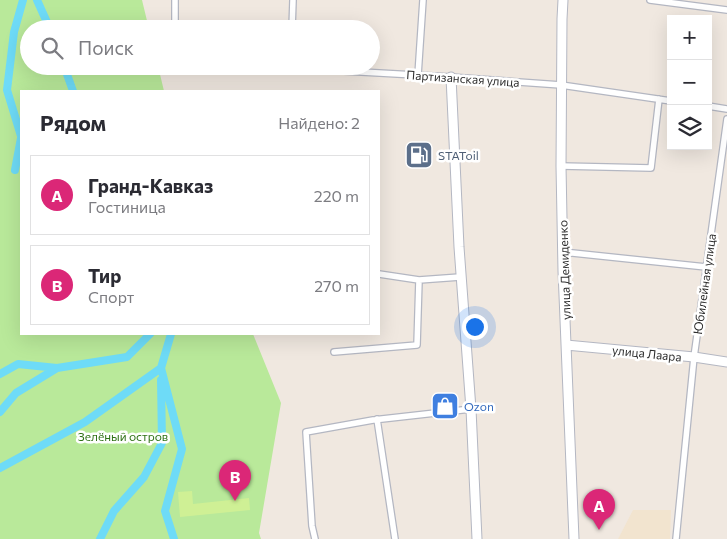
<!DOCTYPE html>
<html lang="ru">
<meta charset="utf-8">
<style>
:root{--surface:#fff;--page:#f2f2f3;--text:#2b2b33;--muted:#7c7c81;--line:#e1e1e2;--accent:#db2777}
body{margin:0;font-family:Commissioner,sans-serif;background:var(--page);color:var(--text)}
.controls{position:absolute;right:15px;top:15px;display:grid;overflow:hidden;border-radius:0px;box-shadow:0 5px 20px #0002}
.controls button{width:45px;height:45px;display:grid;place-items:center;padding:0;border:0;border-bottom:1px solid var(--line);background:var(--surface);color:var(--text);font:25px sans-serif}
.you{position:absolute;left:474px;top:326px;width:18px;height:18px;margin:-12px;border:4px solid #fff;border-radius:50%;background:#1a73e8;box-shadow:0 0 0 8px #1a73e833}
.badge{display:grid;place-items:center;width:32px;height:32px;border-radius:50%;background:var(--accent);color:#fff;font-size:16px;font-weight:700}
.pin{position:absolute;translate:-50% -41px;filter:drop-shadow(0 1px 2px #0008)}
.pin::after{content:'';position:absolute;top:26px;width:18px;height:15px;background:inherit;clip-path:polygon(0 0,100% 0,50% 100%)}
.list{margin:0;padding:0;list-style:none}
h2{display:flex;justify-content:space-between;align-items:center;height:65px;margin:0;padding:0 20px;font-size:21px}
h2 small{font-size:16px;font-weight:400;color:var(--muted)}
.list li{display:grid;grid-template-columns:32px 1fr auto;gap:15px;align-items:center;box-sizing:border-box;height:80px;margin:0 10px 10px;padding:0 10px;border:1px solid var(--line);border-radius:0px}
.list b{display:block;font-size:19px;white-space:nowrap}
.list p{margin:0;font-size:16px;white-space:nowrap;color:var(--muted)}
.list em{font-size:16px;font-style:normal;color:var(--muted)}
.icon{flex:none;width:28px;height:28px;fill:none;stroke:currentColor;stroke-width:2;stroke-linecap:round;stroke-linejoin:round}
.map{position:relative;flex:none;width:727px;height:539px;overflow:hidden}
.search{position:absolute;background:var(--surface);box-shadow:0 5px 20px #0002;left:20px;top:20px;width:360px;height:55px;display:flex;align-items:center;gap:12px;box-sizing:border-box;padding:0 18px;border-radius:28px;color:var(--muted);font-size:19px}
.panel{position:absolute;background:var(--surface);box-shadow:0 5px 20px #0002;left:20px;top:90px;width:360px;height:245px;border-radius:0px}
.map>svg:first-child{display:block}
.education{fill:#f2e4cf}
.green{fill:#b9e99a}
.pitch{fill:#cff095}
.lines{fill:none;stroke-linecap:round;stroke-linejoin:round}
.canal{stroke:#6edbf7;stroke-width:8}
.street-casing{stroke:#b4b7c2;stroke-width:8}
.secondary-casing{stroke:#b4b7c2;stroke-width:11}
.street{stroke:#fff;stroke-width:5.5}
.secondary{stroke:#fff;stroke-width:9}
.labels{text-anchor:middle;dominant-baseline:central;stroke-width:5;stroke-linejoin:round;paint-order:stroke}
.street-label{font-size:12px;fill:#2e2e2e;stroke:#fff}
.service-label{font-size:12px;fill:#4e5e75;stroke:#fff;text-anchor:start}
.shop-label{font-size:12px;fill:#366cbe;stroke:#fff;text-anchor:start}
.park-label{font-size:12px;fill:#2f7216;stroke:#fff}
</style>
<div class="map">
<svg width="727" height="539" viewBox="0 0 727 539">
<rect width="100%" height="100%" fill="#f0e8e0"/>
<path class="education" d="M633 510H671L670 539H618Z"/>
<path class="green" d="M0 0H142L149 29H29V66H158L164 91H21V334H253L281 403 259 533 261 539H0Z"/>
<path class="pitch" d="M192 491 193 504 249 498 250 510 180 517 178 492Z"/>
<g class="lines">
<path class="canal" d="M37 0 50 29
M64 66 73 91
M21 136 7 90 14 32 23 0
M15 170 21 138
M171 334 161 368 182 449 165 511 174 539
M0 374 18 364 57 368
M0 412 16 393 57 368 127 357 150 334
M0 468 85 422 161 368
M100 539 114 511 144 477 162 443 161 380"/>
<g class="street-casing">
<path id="street" d="M650 0 727 10
M175 29V0
M292 29 293 0
M254 66 451 77 561 85 671 101
M418 75 423 0
M708 106 727 109
M561 166 651 168 659 99
M563 252 706 267
M379 274 419 280
M334 352 417 345 419 280 460 277
M377 419 395 539
M315 539 312 526 306 432 373 420 471 409
M676 539 694 357 727 119"/>
</g>
<g class="secondary-casing">
<path id="secondary" d="M563 0 562 19 561 166 563 271 574 539
M451 77 459 247 471 409 477 539
M566 345 694 357 727 362"/>
</g>
<use href="#street" class="street"/>
<use href="#secondary" class="secondary"/>
</g>
<defs>
<g id="fuel-square" transform="scale(1.4375)"><rect x="-9" y="-9" width="18" height="18" rx="4" fill="#5c6f8a" stroke="#fff"/><path d="M-5.5-6h7V0h2V4h1.3V-2.5L3-4.5l.8-.8L6-3V5H2.5V1h-1V6h-7ZM-4.2-4.7v3.2H.2V-4.7Z" fill="#fff"/></g>
<g id="shop-square" transform="scale(1.4375)"><rect x="-9" y="-9" width="18" height="18" rx="4" fill="#3f7fe0" stroke="#fff"/><path d="M-5-2.5h2.3a2.7 3.5 0 0 1 5.4 0H5L5.5 6h-11ZM-1.5-2.5h3a1.5 2.3 0 0 0-3 0Z" fill="#fff"/></g>
</defs>
<g fill-rule="evenodd">
<use href="#fuel-square" x="419" y="155"/>
<use href="#shop-square" x="445" y="406"/>
</g>
<g class="labels">
<g class="street-label">
<text transform="translate(463 78) rotate(4)">Партизанская улица</text>
<text transform="translate(564 270) rotate(-92)">улица Демиденко</text>
<text transform="translate(704 284) rotate(-82)">Юбилейная улица</text>
<text transform="translate(647 353) rotate(6)">улица Лаара</text>
</g>
<g class="service-label">
<text x="438" y="155">STAToil</text>
</g>
<g class="shop-label">
<text x="464" y="406">Ozon</text>
</g>
<g class="park-label">
<text x="123" y="436">Зелёный остров</text>
</g>
</g>
</svg>
<div class="controls">
<button>+</button>
<button>−</button>
<button><svg class="icon" aria-label="layers" viewBox="0 0 24 24"><path d="M12 4l9 5-9 5-9-5zM3 14l9 5 9-5"/></svg></button>
</div>
<div class="you"></div>
<div class="pin badge" style="left:599px;top:530px">A</div>
<div class="pin badge" style="left:235px;top:501px">B</div>
<div class="search"><svg class="icon" aria-label="search" viewBox="0 0 24 24"><circle cx="10" cy="10" r="6"/><path d="M15 15l6 6"/></svg>Поиск</div>
<section class="panel">
<h2>Рядом<small>Найдено: 2</small></h2>
<ul class="list">
<li><span class="badge">A</span><div><b>Гранд-Кавказ</b><p>Гостиница</p></div><em>220 m</em></li>
<li><span class="badge">B</span><div><b>Тир</b><p>Спорт</p></div><em>270 m</em></li>
</ul>
</section>
</div>
